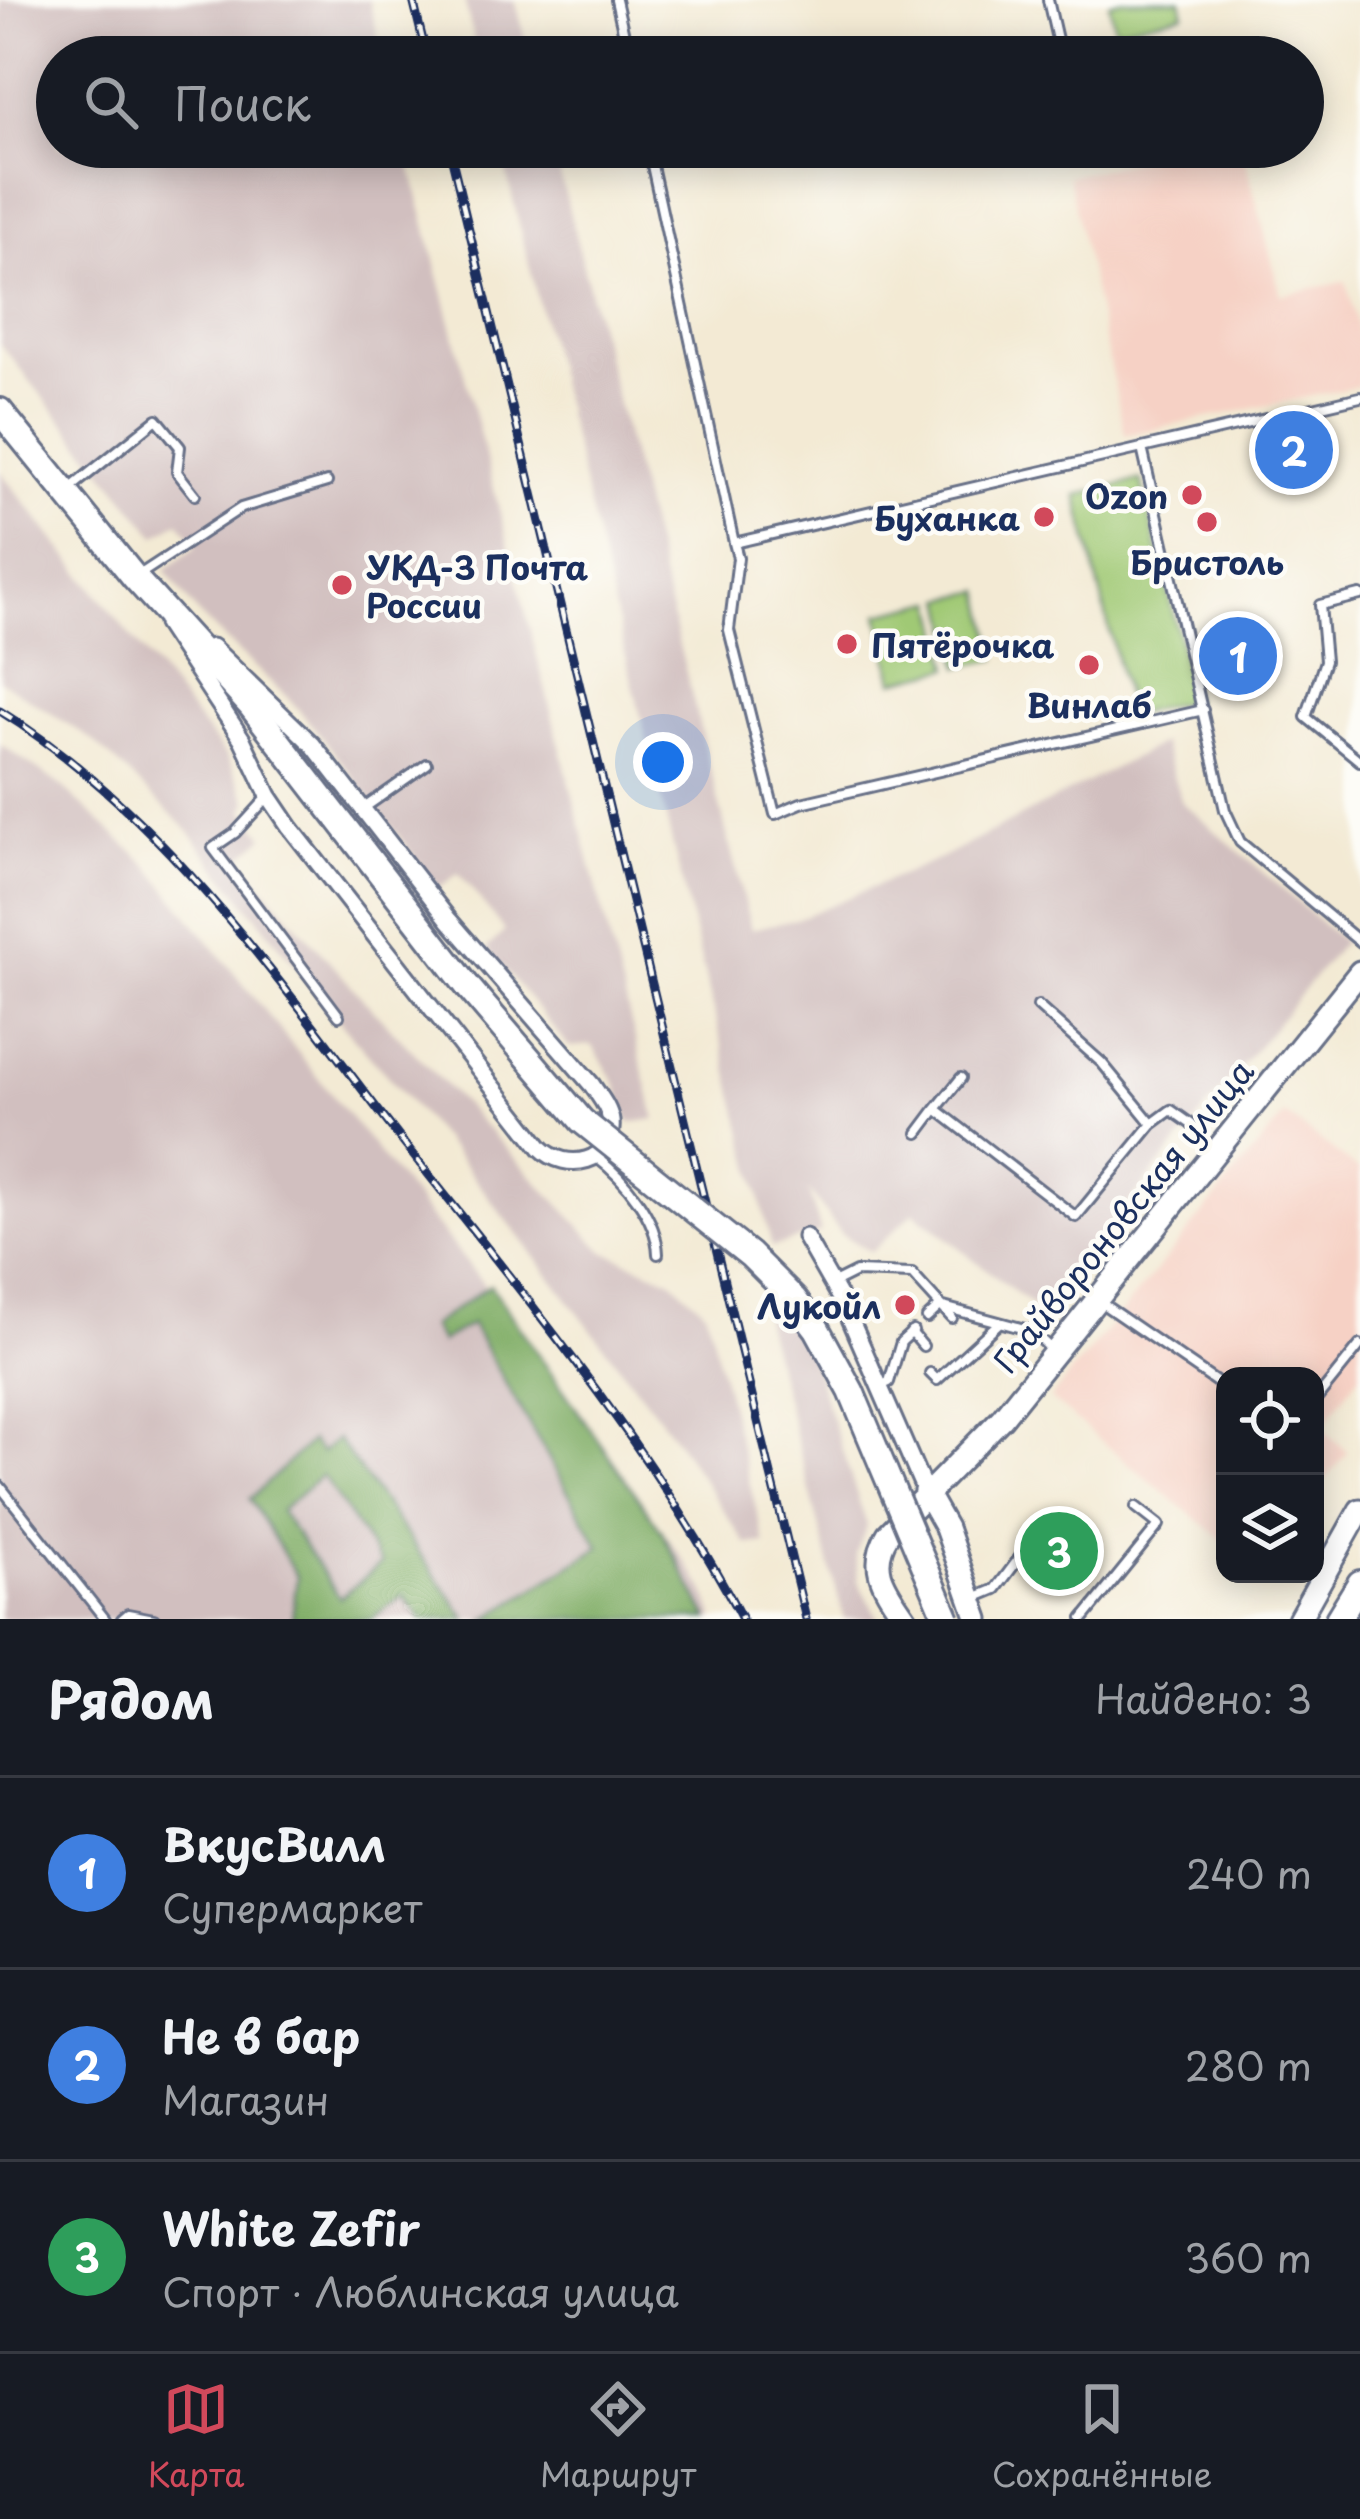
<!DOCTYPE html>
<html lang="ru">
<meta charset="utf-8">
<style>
:root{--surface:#171b24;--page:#242831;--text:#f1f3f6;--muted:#9ea1a6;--line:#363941;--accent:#d1495b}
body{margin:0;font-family:"Playpen Sans",sans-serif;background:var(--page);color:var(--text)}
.controls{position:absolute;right:36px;bottom:36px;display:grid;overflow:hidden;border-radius:24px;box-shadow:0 6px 30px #0003}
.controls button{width:108px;height:108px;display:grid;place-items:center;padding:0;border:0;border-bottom:3px solid var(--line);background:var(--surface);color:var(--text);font:60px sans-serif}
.you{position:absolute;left:663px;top:762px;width:42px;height:42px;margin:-30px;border:9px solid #fff;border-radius:50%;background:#1a73e8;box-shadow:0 0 0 18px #1a73e833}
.badge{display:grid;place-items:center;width:78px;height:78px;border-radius:50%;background:var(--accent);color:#fff;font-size:39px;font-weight:700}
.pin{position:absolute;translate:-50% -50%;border:6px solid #fff;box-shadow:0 3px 12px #0006}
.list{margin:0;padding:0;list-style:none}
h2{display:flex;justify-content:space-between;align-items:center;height:156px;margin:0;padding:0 48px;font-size:51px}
h2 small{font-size:39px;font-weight:400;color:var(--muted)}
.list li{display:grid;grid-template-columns:78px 1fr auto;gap:36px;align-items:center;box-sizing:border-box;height:192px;padding:0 48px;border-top:3px solid var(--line)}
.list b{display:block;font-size:45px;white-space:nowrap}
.list p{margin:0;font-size:39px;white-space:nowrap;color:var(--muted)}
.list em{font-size:39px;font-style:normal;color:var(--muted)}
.icon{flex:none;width:66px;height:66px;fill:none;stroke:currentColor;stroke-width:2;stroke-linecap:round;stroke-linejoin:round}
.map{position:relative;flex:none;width:1360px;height:1619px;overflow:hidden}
.search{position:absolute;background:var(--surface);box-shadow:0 6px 30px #0003;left:36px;right:36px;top:36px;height:132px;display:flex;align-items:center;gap:30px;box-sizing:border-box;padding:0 42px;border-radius:66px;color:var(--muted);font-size:45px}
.sheet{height:732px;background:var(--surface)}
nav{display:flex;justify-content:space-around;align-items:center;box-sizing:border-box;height:168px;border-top:3px solid var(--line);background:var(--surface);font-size:33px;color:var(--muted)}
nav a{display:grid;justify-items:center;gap:6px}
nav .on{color:var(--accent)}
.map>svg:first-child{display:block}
.built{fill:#f6d1c5}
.industrial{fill:#d1bfbf}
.green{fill:#a0c974;stroke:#5e7c69;stroke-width:3}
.forest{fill:#80ad66;stroke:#4e6e62;stroke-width:3;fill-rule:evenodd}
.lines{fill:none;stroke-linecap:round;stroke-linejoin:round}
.service-casing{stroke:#677087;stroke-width:14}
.minor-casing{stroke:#677087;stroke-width:21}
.secondary-casing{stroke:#677087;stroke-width:27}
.primary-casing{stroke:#677087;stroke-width:30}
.service{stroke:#fff;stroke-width:8}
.minor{stroke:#fff;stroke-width:15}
.secondary{stroke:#fff;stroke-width:21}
.primary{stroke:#fff;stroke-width:24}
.rail-casing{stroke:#1b2f5e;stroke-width:9}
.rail{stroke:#fdfcf7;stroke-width:4.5;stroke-dasharray:14;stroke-linecap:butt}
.primary-bridge-casing{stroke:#677087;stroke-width:30;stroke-linecap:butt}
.primary-bridge{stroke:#fff;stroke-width:24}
.poi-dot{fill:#d1495b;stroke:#fdfcf7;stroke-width:4.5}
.labels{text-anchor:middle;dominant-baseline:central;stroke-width:9;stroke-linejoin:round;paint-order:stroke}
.poi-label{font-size:33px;font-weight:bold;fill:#1b2f5e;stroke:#fdfcf7;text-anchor:end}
.street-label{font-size:33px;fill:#1b2f5e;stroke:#fdfcf7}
</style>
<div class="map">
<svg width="1360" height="1619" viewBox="0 0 1360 1619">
<rect width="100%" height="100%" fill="#fdfcf7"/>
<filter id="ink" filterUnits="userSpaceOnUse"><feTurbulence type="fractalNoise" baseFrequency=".00833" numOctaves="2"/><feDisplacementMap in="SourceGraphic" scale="24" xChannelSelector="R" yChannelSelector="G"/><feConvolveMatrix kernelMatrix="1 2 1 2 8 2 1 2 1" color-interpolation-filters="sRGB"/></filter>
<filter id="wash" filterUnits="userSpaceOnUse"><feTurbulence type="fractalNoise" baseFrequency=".004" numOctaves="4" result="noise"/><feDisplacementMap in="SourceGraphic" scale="48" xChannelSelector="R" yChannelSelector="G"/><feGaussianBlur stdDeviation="2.7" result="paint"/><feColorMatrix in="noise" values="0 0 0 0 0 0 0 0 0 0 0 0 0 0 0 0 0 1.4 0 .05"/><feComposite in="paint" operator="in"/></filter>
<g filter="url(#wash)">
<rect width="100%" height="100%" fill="#f3ead4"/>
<path class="built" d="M1198 147H1242L1281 295 1346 281 1360 339V386L1125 435 1068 176Z
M1285 1114 1360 1171V1374L1321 1428 1348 1452 1315 1492V1376H1225V1542L1050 1399Z"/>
<path class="industrial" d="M0 0H369L383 57H57V147H406L656 1119 629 1123 617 1085 592 1045 569 1047 487 948 505 931 458 873 439 888 323 738 291 701 198 614 165 570 197 546 192 538 179 521 156 536 0 344Z
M464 0H515L530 57H478Z
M500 147H553L751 929 797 919 942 858 1162 743 1182 802 1343 942 1040 1312 914 1212 871 1252 841 1234 808 1189 821 1232 772 1247Z
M0 471 227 757 248 801 244 810 265 836 239 859 365 1001 604 1251 672 1280 706 1312 765 1544H746L669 1430 457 1156 340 1022 186 828 92 740 0 680Z
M0 744 59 784 148 865 542 1357 705 1590 715 1619H0Z
M791 1297 867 1525 856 1554 858 1581 879 1619H844L762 1311Z"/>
<path class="green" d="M1121 0H1181L1184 14 1115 29 1109 3Z
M1141 480 1194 700 1130 715 1077 495Z
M982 591 997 659 960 667 945 599Z
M935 601 950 668 894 681 879 614Z"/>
<path class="forest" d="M490 1285 661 1530 709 1619H486L600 1547 471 1324 440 1342 431 1326Z
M337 1439 467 1619H422L403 1595 372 1619H292L297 1577 250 1499 311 1441 321 1453ZM322 1475 381 1564 340 1598 280 1511Z"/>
</g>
<g filter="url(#ink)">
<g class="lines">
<g class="service-casing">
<path id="service" d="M616 0 629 57
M1048 0 1061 57
M648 147 734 543 1142 448
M1082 147 1083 151 1102 147
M1360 397 1142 448 1225 810 1240 842 1360 942
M67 491 157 419 180 447 177 472 195 495
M734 543 738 558 729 630 775 814 801 803 1203 710
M136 577 241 508 327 482
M1360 595 1320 605 1325 661 1306 717 1360 761
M268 797 235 833 213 848 339 1016
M364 808 427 764
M1038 1006 1102 1063 1152 1124
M961 1078 936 1109 1076 1217 1152 1124 1171 1110 1191 1124 1212 1151
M918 1133 936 1109
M596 1157C625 1179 657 1218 658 1254
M832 1284 856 1272 912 1274 952 1318
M1097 1300 1225 1388
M927 1318 940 1306 1032 1331 1053 1351
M911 1332 923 1346
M930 1373 937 1380 999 1323
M880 1386 889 1382 901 1342 913 1331
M1315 1401 1360 1345
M0 1486 105 1619
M972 1599 996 1589 1026 1549
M122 1619 128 1614 154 1619
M1083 1619 1159 1525 1136 1507"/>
</g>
<g class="minor-casing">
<path id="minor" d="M166 624 242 739 269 796 290 827 541 1148C566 1173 615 1163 611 1121 609 1107 599 1096 592 1085L449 920 313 745 212 647
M805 1237 845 1307 925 1491"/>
</g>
<g class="secondary-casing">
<path id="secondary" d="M925 1491 946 1528 978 1619
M906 1619C886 1589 867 1568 888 1534L1002 1418 1360 972
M1299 1619 1360 1510"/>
</g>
<g class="primary-casing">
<path id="primary" d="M0 411 135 578 251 706 468 987
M1338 1619 1360 1583"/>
</g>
<use href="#service" class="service"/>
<use href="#minor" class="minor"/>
<use href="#secondary" class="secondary"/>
<use href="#primary" class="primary"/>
<g class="rail-casing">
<path id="rail" d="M413 0 427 57
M449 147 806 1619
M0 711C167 814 286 993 406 1146 526 1298 652 1447 742 1619"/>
</g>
<use href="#rail" class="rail"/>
<g class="primary-bridge-casing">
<path id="primary-bridge" d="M468 987 582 1121 750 1255 794 1299 817 1329 851 1391 947 1619"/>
</g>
<use href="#primary-bridge" class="primary-bridge"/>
</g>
</g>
<g class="poi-dot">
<circle cx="1192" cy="495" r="12"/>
<circle cx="1044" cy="517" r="12"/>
<circle cx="1207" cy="522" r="12"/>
<circle cx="342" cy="585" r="12"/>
<circle cx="847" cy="644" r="12"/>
<circle cx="1089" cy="665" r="12"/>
<circle cx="905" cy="1305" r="12"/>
</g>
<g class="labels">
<g class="poi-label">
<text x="1168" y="495">Ozon</text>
<text x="1020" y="517">Буханка</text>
<text x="1207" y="561" text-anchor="middle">Бристоль</text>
<text x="366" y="566" text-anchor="start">УКД-3 Почта<tspan x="366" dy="38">России</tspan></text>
<text x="871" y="644" text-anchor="start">Пятёрочка</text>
<text x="1089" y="704" text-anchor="middle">Винлаб</text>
<text x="881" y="1305">Лукойл</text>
</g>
<g class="street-label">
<text transform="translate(1122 1215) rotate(-51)">Грайвороновская улица</text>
</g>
</g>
</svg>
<div class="controls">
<button><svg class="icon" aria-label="locate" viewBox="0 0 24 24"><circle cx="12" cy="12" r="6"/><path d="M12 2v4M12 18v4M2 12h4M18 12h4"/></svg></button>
<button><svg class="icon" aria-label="layers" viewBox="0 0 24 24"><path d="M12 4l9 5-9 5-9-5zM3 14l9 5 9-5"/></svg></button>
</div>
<div class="you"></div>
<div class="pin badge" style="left:1238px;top:656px;background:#3f7fe0">1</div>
<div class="pin badge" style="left:1294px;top:450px;background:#3f7fe0">2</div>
<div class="pin badge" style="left:1059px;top:1551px;background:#2e9e5b">3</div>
<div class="search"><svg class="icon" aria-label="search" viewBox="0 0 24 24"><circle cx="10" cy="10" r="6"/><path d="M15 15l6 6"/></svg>Поиск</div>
</div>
<section class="sheet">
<h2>Рядом<small>Найдено: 3</small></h2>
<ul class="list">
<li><span class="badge" style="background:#3f7fe0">1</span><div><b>ВкусВилл</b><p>Супермаркет</p></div><em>240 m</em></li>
<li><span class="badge" style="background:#3f7fe0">2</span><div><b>Не в бар</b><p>Магазин</p></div><em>280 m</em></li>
<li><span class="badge" style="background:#2e9e5b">3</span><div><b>White Zefir</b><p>Спорт · Люблинская улица</p></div><em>360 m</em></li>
</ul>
</section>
<nav>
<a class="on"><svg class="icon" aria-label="map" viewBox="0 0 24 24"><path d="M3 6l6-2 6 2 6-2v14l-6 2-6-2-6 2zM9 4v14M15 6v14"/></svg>Карта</a>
<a><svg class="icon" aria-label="directions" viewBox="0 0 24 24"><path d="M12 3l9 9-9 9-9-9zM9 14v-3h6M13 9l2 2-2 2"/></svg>Маршрут</a>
<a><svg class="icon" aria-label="saved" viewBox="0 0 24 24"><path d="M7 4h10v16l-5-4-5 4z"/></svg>Сохранённые</a>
</nav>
